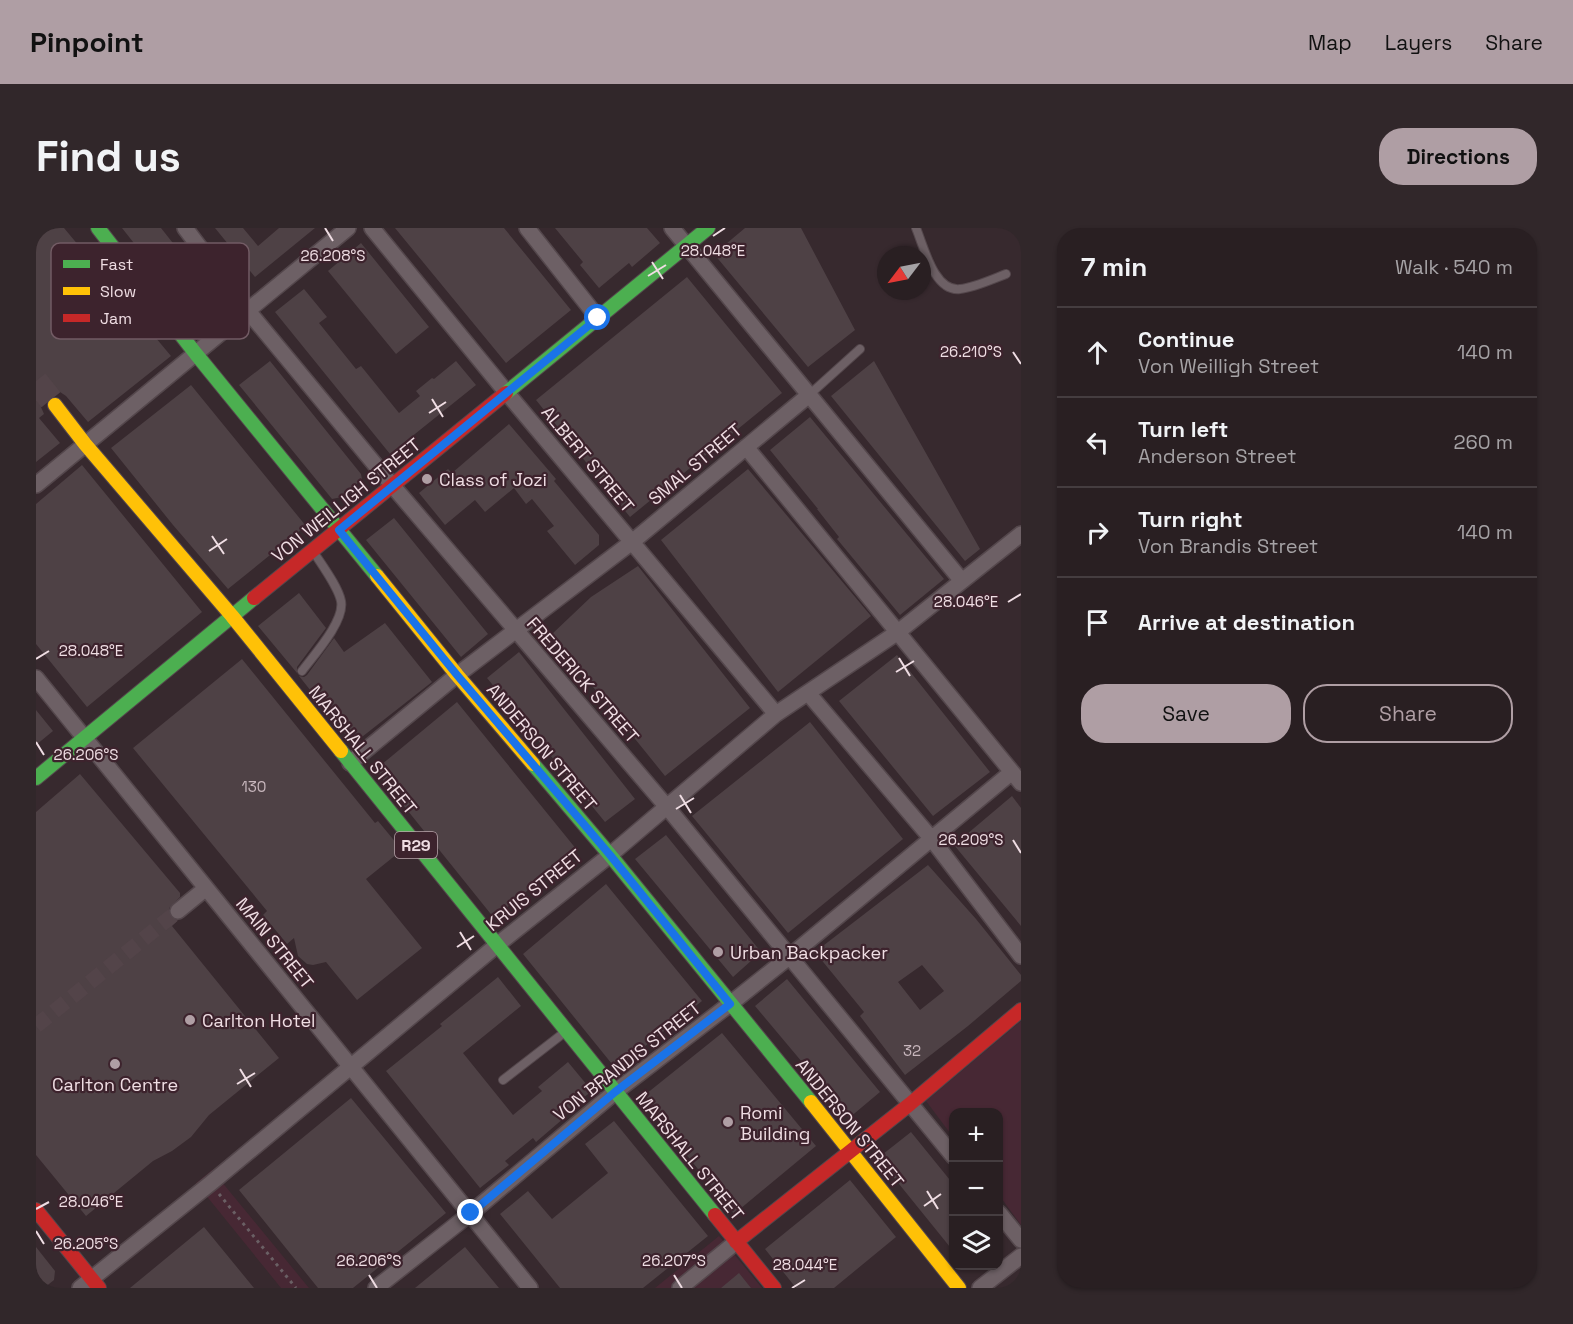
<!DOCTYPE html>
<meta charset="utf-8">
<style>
:root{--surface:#291f22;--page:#31272a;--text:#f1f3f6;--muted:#a5a2a5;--line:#453d40;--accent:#af9ea4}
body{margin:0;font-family:"Space Grotesk",sans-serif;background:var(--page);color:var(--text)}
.controls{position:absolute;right:18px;bottom:18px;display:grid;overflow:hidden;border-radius:12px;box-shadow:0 2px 4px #0004}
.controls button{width:54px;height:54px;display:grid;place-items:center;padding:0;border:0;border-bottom:2px solid var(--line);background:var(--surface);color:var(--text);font:30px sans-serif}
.compass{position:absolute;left:841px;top:18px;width:54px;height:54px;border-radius:50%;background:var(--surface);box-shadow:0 2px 4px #0004;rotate:238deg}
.stop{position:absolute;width:18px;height:18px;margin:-14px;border:4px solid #1a73e8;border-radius:50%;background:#fff}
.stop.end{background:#1a73e8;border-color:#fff;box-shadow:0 2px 6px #0008}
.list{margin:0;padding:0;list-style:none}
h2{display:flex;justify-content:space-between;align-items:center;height:78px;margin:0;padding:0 24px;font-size:26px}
h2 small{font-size:20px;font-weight:400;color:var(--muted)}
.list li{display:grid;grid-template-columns:39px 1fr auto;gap:18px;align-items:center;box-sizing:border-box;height:90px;padding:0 24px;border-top:2px solid var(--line)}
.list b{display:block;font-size:22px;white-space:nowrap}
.list p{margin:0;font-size:20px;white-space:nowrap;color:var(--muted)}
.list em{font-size:20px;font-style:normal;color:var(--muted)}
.actions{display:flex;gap:12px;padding:18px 24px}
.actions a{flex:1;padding:14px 0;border:2px solid var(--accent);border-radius:24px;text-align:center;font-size:21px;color:var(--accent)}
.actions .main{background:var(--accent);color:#111}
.icon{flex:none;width:33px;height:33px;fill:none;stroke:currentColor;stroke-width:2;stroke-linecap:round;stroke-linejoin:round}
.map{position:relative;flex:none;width:985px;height:1060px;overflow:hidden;border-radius:24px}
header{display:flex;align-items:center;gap:36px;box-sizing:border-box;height:84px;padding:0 30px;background:var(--accent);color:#111}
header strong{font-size:28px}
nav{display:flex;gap:33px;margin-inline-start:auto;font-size:21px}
.intro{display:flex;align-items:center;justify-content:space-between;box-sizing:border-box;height:144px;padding:0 36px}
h1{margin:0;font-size:42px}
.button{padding:15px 27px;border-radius:24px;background:var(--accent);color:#111;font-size:21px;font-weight:700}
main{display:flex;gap:36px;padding:0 36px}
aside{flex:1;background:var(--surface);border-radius:24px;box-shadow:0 2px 4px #0004}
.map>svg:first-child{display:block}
.built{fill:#472834}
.building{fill:#4e4145;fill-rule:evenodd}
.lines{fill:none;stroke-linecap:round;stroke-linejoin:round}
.street-tunnel{stroke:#534449;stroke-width:15;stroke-dasharray:15 8;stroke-linecap:butt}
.primary-tunnel{stroke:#534449;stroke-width:24;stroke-dasharray:24 12;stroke-linecap:butt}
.lane-casing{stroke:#54474c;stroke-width:10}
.street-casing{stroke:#54474c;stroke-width:18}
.fast-casing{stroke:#54474c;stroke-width:16}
.slow-casing{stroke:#54474c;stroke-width:16}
.jam-casing{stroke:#54474c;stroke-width:16}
.path{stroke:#6a5f64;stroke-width:3;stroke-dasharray:3 4.5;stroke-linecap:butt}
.lane{stroke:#6d6065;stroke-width:8}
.street{stroke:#6d6065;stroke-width:15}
.fast{stroke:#4caf50;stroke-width:14}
.slow{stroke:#ffc107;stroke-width:14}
.jam{stroke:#c62828;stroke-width:14}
.route{stroke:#1a73e8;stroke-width:8}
.ticks{fill:none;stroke:#efdde3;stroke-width:2}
.poi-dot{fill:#af9ea4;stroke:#3d232d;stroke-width:2}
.labels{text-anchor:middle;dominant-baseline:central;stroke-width:4.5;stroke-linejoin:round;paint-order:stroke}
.number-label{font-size:15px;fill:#c7b6bc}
.shield{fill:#3d232d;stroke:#baa5ac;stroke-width:1.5}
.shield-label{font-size:16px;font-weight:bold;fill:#efdde3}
.street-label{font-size:18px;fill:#efdde3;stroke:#3d232d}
.poi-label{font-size:18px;fill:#efdde3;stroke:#3d232d;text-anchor:start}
.key{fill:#3d232d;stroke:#725b64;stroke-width:1.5}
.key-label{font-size:16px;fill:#efdde3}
.ticks-label{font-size:15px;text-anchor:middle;fill:#efdde3;stroke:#3d232d;stroke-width:4.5;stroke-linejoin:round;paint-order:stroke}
</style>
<header>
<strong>Pinpoint</strong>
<nav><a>Map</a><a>Layers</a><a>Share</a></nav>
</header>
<div class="intro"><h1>Find us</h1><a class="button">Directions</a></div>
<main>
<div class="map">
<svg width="985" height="1060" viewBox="0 0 985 1060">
<rect width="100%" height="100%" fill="#37292e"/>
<path class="built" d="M985 793V997L963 967V884H918L917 909 890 873Z
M176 942 273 1060H245L160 955Z
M683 1008 726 1060H619Z"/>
<path class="building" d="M10 0H28L135 128 52 194 30 168 24 164 18 163 11 165 6 172 5 179 8 186 3 190 24 215 0 234V15Z
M86 0H125L186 77 161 95Z
M179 0H207L222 18 243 0H279L219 49Z
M359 0H468L535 82 470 135Z
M519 0H611L624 15 596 39 593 35 563 60 544 37 547 34Z
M709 0H765L819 102 772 139 678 26Z
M325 15 393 99 360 126 292 43Z
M651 49 746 165 594 289 500 172Z
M268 61 291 89 283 95 320 141 325 138 363 185 384 168 380 163 396 150 398 151 420 133 440 157 354 226 239 84Z
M234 133 325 246 326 251 306 269 296 271 203 157Z
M838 133 944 321 929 333 795 168Z
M155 157 270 298 192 361 137 297 75 220Z
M774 189 908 351 864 387 801 311 803 309 781 281H782L734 222Z
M473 196 520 251 518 253 563 307V317L539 337 511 303 518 298 496 271 490 276 478 260 449 284 439 272 409 297 383 265 412 241 416 245Z
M46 237 166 384 51 479 0 416V276Z
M712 241 835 388 742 464 625 312Z
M358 290 452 406 425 429 330 312Z
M602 338 714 480 629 548 515 407 555 369Z
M263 365 290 400 261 439V445L222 398Z
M349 395 396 454 317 516 263 448 268 449 271 447 298 410 308 424Z
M483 424 599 571 569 594 451 450Z
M861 427 954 544 897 588 803 473Z
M206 431 339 595 342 593 366 622 330 651 386 720 321 772 290 734 277 737 271 736 262 728 258 710 251 716 227 687 231 683 97 520Z
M421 474 541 622 458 690 339 542Z
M0 482 17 503 0 517Z
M774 494 867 611 752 705 656 588Z
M44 546 144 665V669L133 680 134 689 142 692 136 698 243 830 173 887 155 909 136 923 117 933 50 988 0 927V584Z
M976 568 985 580V698L918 617Z
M630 607 725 724 697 749 599 631Z
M892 637 940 691 985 747V753L932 798 869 847 824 788 828 784 779 724ZM886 737 908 763 884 782 862 754Z
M570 656 666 773 580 841 487 726Z
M462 749 485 778 427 825 477 887 506 863 502 859 532 834 556 863 525 887 528 890 500 914 497 910 469 933 473 937 444 960 350 843 406 798 404 796Z
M751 751 844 864 813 890 719 778Z
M686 805 780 918 698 986 605 870Z
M315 870 410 985 317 1060H282L203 962Z
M578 893 672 1008 607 1060H524L464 986 492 963 516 991 572 945 549 916Z
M875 904 918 957V1024L842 930Z
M814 952 860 1009 798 1060H760L729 1021Z
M168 999 218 1060H94Z
M0 1019 19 1043 18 1052 8 1060H0Z
M429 1019 463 1060H379Z
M703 1045 715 1060H685Z"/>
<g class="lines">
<path class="street-tunnel" d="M0 798 142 683"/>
<path class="primary-tunnel" d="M0 153 19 177"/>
<g class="lane-casing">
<path id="lane" d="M880 0C888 19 898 64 924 61 937 60 957 51 970 46
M773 167 824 121
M266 443C278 427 309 393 305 373 302 358 285 336 277 323
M467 852 529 804"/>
</g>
<g class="street-casing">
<path id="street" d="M149 0 212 83 356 257 631 579 918 929
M336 0 471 165 740 486
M491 0 562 90
M636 0 926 353
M710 219 985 555
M0 257 312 0
M0 450 494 1060
M772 465 895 610 985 728
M314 535 421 447 596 314 773 167
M142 683 169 661
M963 985 985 1012
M44 1060 175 955 461 717 574 627 740 486 862 404 985 306
M340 1060 435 985 579 864 694 776 753 729 976 544
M644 1060 700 1014
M944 1060 985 1028"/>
</g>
<g class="fast-casing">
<path id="fast" d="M62 0 160 126 341 348
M470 165 672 0
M305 523 679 987
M497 536 574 627 775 874
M0 550 218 370"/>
</g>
<g class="slow-casing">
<path id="slow" d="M19 177 49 216 196 388 305 523
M341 348 421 447 497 536
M775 874 923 1060"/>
</g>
<g class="jam-casing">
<path id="jam" d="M218 370 470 165
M0 982 63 1060
M679 987 738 1060
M700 1014 874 876 985 782"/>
</g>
<path class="path" d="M183 966 260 1060"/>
<use href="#lane" class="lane"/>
<use href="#street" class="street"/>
<use href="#fast" class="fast"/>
<use href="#slow" class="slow"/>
<use href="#jam" class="jam"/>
</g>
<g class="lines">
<path class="route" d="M435 985 579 864 694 776 574 627 421 447 303 302 562 90"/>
</g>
<path class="ticks" d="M289 0 297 13M677 8 689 0M616 34 627 51M612 48 630 37M977 124 985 136M396 171 407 189M393 185 410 174M176 308 188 326M173 323 191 311M972 374 985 366M863 430 874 448M0 431 13 423M860 444 878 433M0 514 8 527M644 567 655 585M640 581 658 570M977 612 985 625M424 704 435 722M421 719 438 708M204 841 215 859M201 856 219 845M891 963 902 981M888 978 905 966M0 981 13 974M0 1003 8 1016M333 1047 341 1060M638 1047 646 1060M756 1060 769 1052"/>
<g class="poi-dot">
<circle cx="391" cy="251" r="6"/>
<circle cx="682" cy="724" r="6"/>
<circle cx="154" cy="792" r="6"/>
<circle cx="79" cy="836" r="6"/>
<circle cx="692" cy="894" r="6"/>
</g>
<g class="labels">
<g class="number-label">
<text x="218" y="558">130</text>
<text x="876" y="822">32</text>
</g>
<rect class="shield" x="359" y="604" width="42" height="26" rx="4.5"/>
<g class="shield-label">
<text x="380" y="617">R29</text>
</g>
<g class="street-label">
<text transform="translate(552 231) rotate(50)">ALBERT STREET</text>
<text transform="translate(659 236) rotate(-40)">SMAL STREET</text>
<text transform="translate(310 272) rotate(-39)">VON WEILLIGH STREET</text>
<text transform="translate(547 452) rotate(49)">FREDERICK STREET</text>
<text transform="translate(506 519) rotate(50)">ANDERSON STREET</text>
<text transform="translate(327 522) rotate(51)">MARSHALL STREET</text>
<text transform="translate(498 662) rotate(-39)">KRUIS STREET</text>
<text transform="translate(239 715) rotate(51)">MAIN STREET</text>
<text transform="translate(591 833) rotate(-38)">VON BRANDIS STREET</text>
<text transform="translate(814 895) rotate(51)">ANDERSON STREET</text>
<text transform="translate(654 928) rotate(51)">MARSHALL STREET</text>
</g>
<g class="poi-label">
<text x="403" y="251">Class of Jozi</text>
<text x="694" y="724">Urban Backpacker</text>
<text x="166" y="792">Carlton Hotel</text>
<text x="79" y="856" text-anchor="middle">Carlton Centre</text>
<text x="704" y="884">Romi<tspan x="704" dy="21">Building</tspan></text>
</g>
</g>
<rect x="15" y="15" width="198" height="96" rx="9" class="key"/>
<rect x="27" y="32" width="27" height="8" fill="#4caf50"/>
<rect x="27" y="59" width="27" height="8" fill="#ffc107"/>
<rect x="27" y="86" width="27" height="8" fill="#c62828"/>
<g class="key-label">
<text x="64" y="42">Fast</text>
<text x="64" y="69">Slow</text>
<text x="64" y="96">Jam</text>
</g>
<g class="ticks-label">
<text x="677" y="28">28.048°E</text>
<text x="297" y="33">26.208°S</text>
<text x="935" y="129">26.210°S</text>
<text x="930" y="379">28.046°E</text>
<text x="55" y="428">28.048°E</text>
<text x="50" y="532">26.206°S</text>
<text x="935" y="617">26.209°S</text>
<text x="55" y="979">28.046°E</text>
<text x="50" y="1021">26.205°S</text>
<text x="333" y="1038">26.206°S</text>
<text x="638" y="1038">26.207°S</text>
<text x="769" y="1042">28.044°E</text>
</g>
</svg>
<div class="controls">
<button>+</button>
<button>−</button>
<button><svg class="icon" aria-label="layers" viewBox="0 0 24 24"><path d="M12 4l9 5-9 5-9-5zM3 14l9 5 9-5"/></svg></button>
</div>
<svg class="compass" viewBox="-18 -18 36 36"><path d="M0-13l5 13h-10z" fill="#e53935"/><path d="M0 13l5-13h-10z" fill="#a5a2a5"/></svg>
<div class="stop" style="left:562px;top:90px"></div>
<div class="stop end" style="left:435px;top:985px"></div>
</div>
<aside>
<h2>7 min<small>Walk · 540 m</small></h2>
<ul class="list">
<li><svg class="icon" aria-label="ahead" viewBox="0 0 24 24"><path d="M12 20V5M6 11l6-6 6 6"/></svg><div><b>Continue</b><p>Von Weilligh Street</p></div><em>140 m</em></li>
<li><svg class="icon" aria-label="left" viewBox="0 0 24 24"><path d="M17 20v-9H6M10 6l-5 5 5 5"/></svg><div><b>Turn left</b><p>Anderson Street</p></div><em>260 m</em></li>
<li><svg class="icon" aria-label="right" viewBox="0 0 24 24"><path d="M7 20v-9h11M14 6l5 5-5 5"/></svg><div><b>Turn right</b><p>Von Brandis Street</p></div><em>140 m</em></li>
<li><svg class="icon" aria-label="arrive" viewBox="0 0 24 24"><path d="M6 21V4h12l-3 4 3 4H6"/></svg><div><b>Arrive at destination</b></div></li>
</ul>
<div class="actions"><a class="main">Save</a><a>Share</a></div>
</aside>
</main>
